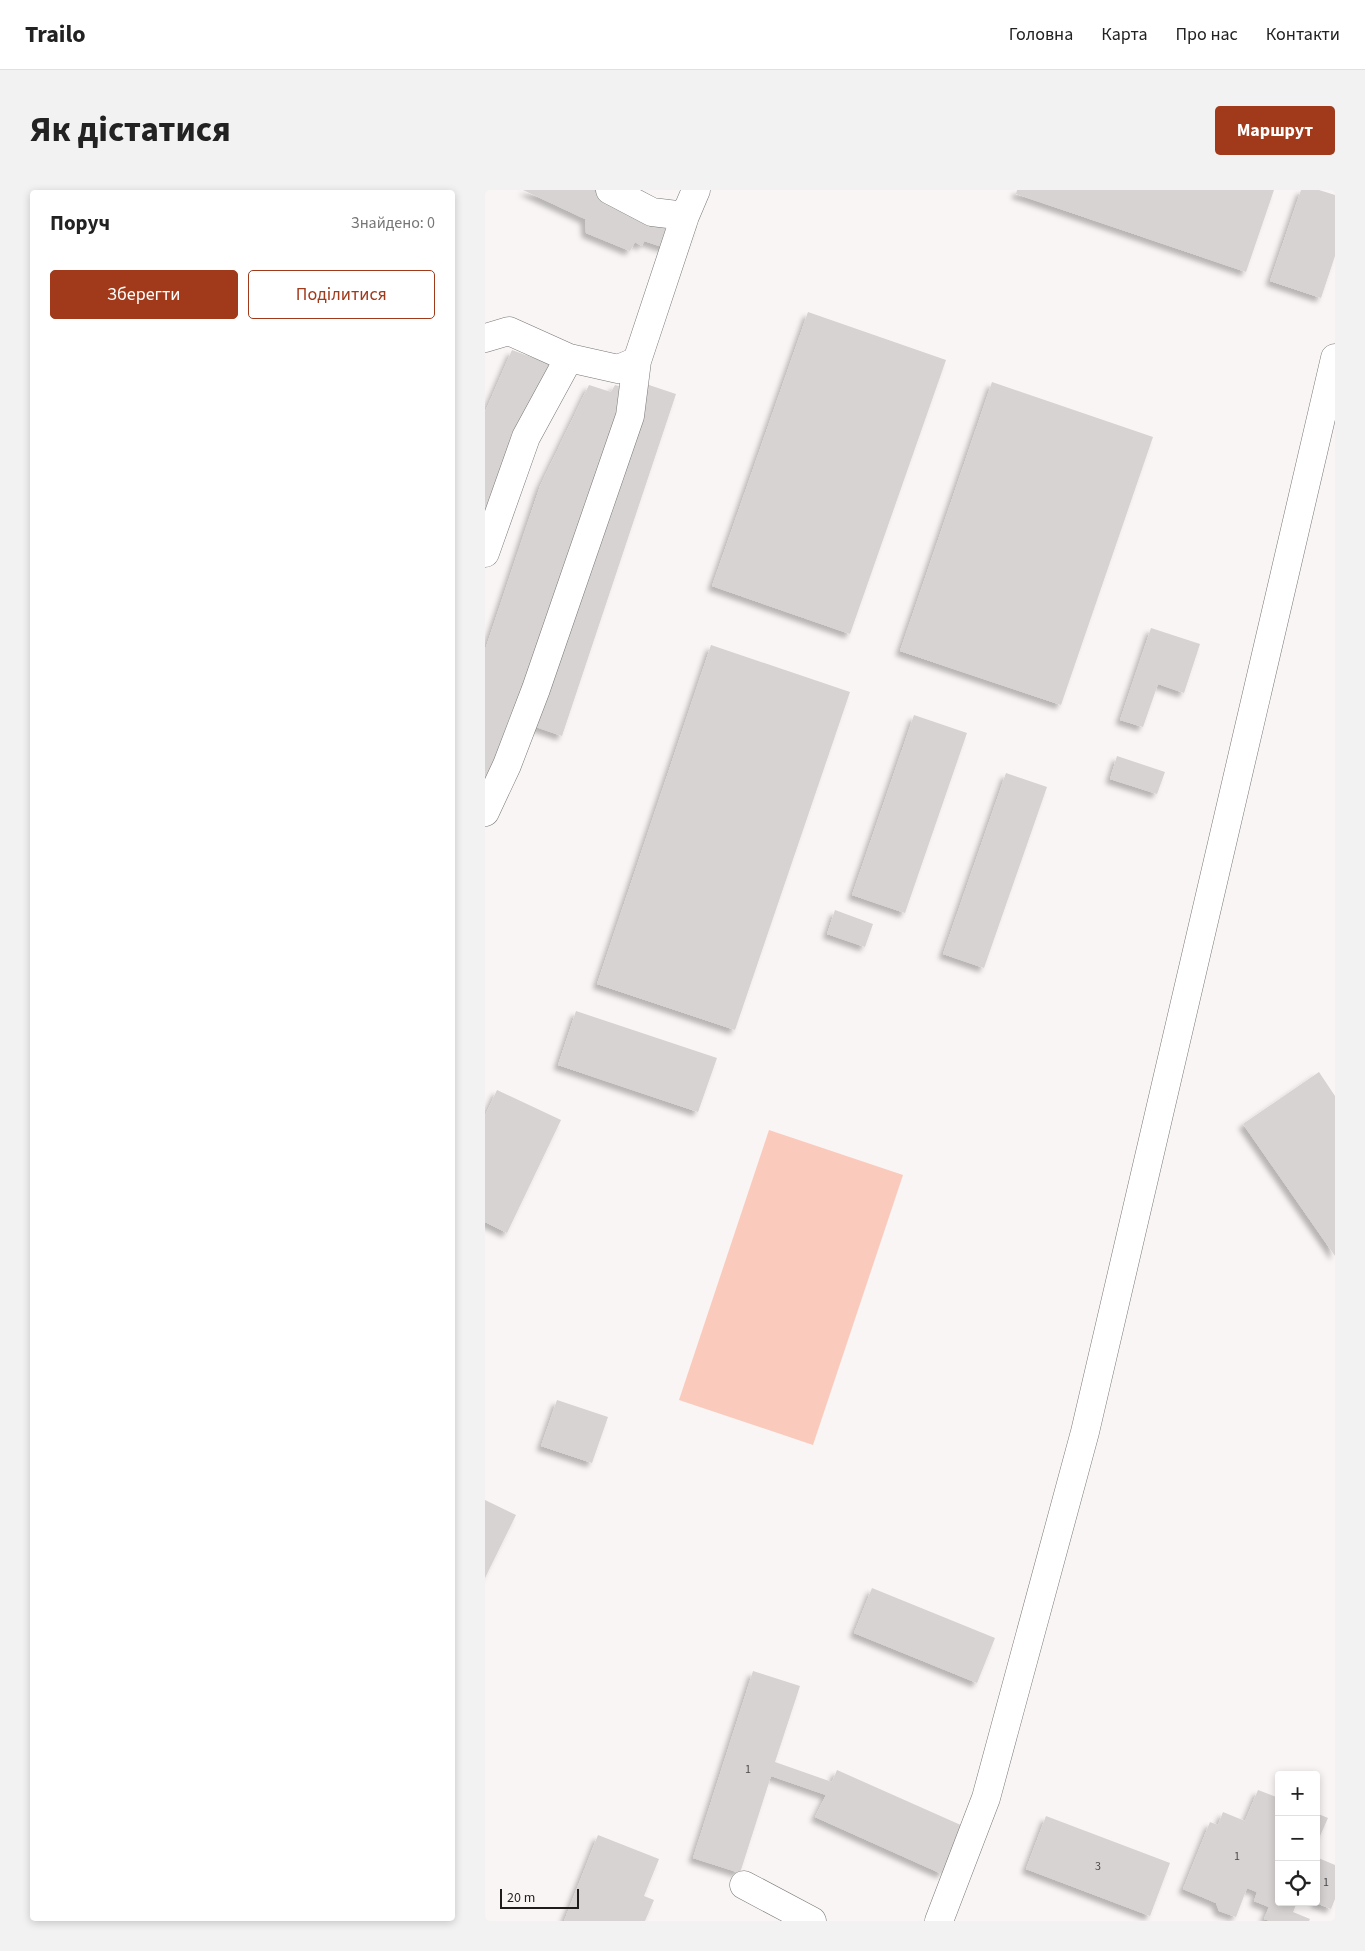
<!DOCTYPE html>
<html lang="uk">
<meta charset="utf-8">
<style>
:root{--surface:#fff;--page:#f2f2f2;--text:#222;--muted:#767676;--line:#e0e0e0;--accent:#a13a1b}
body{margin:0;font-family:"Source Sans 3",sans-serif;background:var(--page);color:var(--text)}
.controls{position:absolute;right:15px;bottom:15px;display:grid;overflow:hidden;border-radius:5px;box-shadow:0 2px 8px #0003}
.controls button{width:45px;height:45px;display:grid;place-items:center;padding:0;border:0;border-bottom:1px solid var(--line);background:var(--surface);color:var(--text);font:25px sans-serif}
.scale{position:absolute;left:15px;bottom:12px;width:79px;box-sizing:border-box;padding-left:5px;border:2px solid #1e1d1c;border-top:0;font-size:14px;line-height:18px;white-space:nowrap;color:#1e1d1c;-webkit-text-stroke:4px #f9f5f4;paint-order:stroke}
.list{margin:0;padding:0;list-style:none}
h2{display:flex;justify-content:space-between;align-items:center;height:65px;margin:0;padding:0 20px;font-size:21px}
h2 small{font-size:16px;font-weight:400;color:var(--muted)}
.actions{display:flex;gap:10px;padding:15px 20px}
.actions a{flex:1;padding:11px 0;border:1px solid var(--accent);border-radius:5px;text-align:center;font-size:18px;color:var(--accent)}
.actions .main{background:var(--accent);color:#fff}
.icon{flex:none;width:28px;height:28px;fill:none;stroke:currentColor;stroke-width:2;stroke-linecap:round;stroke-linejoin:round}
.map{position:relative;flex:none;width:850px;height:1731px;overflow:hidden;border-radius:5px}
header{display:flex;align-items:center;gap:30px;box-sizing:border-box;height:70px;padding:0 25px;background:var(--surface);border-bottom:1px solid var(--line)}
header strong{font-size:24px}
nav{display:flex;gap:28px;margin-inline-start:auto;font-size:18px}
.intro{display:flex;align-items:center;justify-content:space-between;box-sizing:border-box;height:120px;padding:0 30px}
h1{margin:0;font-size:35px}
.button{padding:12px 22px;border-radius:5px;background:var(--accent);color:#fff;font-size:18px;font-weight:700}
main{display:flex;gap:30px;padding:0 30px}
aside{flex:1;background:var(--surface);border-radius:5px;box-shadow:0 2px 8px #0003}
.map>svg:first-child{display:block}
.green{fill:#facabc}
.building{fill:#d7d3d2;filter:url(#shadow)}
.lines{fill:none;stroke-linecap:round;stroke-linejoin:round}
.minor-casing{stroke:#797574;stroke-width:29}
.minor{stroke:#fff;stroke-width:28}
.labels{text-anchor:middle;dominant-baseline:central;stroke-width:5;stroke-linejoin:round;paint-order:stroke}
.number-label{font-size:12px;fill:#4c4a4a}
</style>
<header>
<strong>Trailo</strong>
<nav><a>Головна</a><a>Карта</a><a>Про нас</a><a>Контакти</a></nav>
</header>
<div class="intro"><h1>Як дістатися</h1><a class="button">Маршрут</a></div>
<main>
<aside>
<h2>Поруч<small>Знайдено: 0</small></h2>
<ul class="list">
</ul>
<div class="actions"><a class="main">Зберегти</a><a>Поділитися</a></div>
</aside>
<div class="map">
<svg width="850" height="1731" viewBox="0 0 850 1731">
<defs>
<filter id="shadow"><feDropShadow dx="-4.5" dy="4.5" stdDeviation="2.5" flood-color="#0004"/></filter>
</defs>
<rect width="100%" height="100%" fill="#f9f5f4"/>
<path class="green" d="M284 940 418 985 328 1255 194 1210Z"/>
<path class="building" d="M38 0H145L173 23 212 37 199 64 159 51 157 56 150 52 145 61 101 43 100 29Z
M532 0H789L761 82 531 4Z
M816 0H834L850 5V66L836 108 785 91Z
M323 122 461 170 365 444 227 396Z
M27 160 76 178 0 366V222Z
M507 192 668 247 576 515 415 461Z
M161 194 191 204 77 546 48 536Z
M104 195 126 202 130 195 155 202 0 608V460L55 296Z
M666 438 715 454 699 503 673 494 658 537 635 530Z
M226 455 365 502 250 840 112 794Z
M429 525 482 543 420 723 367 705Z
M632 566 680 582 672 604 625 589Z
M521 583 562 597 499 778 458 764Z
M350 720 388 734 380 757 342 744Z
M91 821 232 868 213 922 73 875Z
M834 882 850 906V1066L758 934Z
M12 900 76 930 22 1043 0 1032V926Z
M72 1210 123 1227 107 1273 56 1256Z
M0 1310 31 1325 0 1388Z
M387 1398 510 1448 492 1493 369 1443Z
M268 1481 315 1496 290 1572 347 1592 352 1580 478 1636 457 1684 330 1627 341 1605 286 1586 255 1683 208 1668Z
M773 1600 794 1608V1712H812L808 1722 825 1729 824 1731H785L779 1729 784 1717 769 1711 772 1702 762 1698 751 1727 734 1721 731 1713 698 1699 725 1632 733 1635 738 1622 760 1631Z
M831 1623 843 1628 831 1655Z
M561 1626 685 1673 665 1726 541 1679Z
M113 1645 174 1669 159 1706 169 1710 160 1731H79Z
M831 1667 850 1675V1709L846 1719 831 1713Z"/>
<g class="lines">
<g class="minor-casing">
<path id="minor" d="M125 0 167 22 200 26
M0 148 24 141 84 168 133 179 152 171
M0 363 41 247 84 168
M0 622 22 575 51 499 145 226 152 171 200 26 211 0
M259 1695 327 1731
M454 1731 501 1608 600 1242 850 168"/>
</g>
<use href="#minor" class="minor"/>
</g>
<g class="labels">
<g class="number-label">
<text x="263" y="1579">1</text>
<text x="752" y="1666">1</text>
<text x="613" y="1676">3</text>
<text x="841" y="1692">1</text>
</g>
</g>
</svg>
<div class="controls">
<button>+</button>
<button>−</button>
<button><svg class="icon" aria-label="locate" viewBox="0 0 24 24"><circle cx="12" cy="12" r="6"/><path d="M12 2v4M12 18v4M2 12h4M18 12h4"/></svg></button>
</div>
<div class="scale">20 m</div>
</div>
</main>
